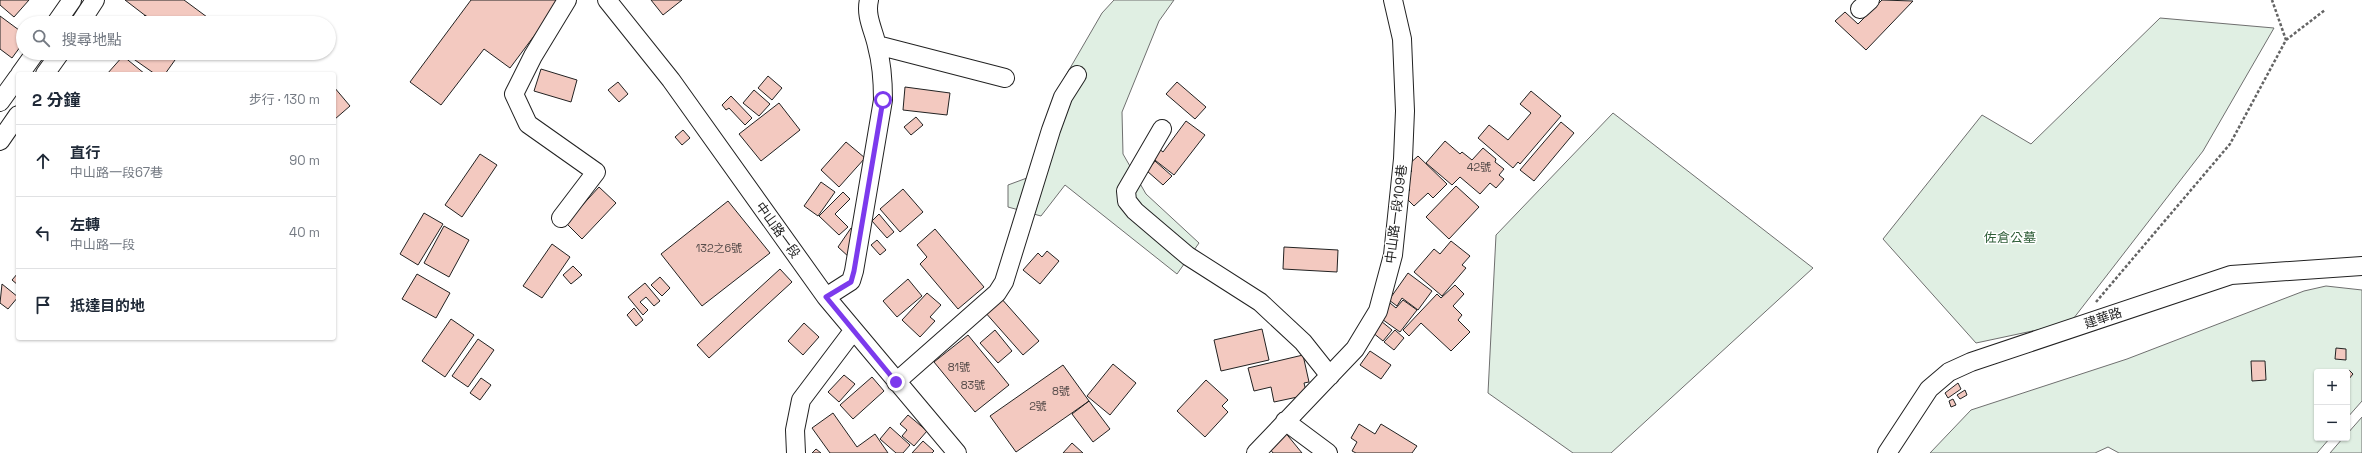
<!DOCTYPE html>
<html lang="zh-TW">
<meta charset="utf-8">
<style>
:root{--surface:#fff;--page:#f6f6f7;--text:#1f2937;--muted:#747a83;--line:#e0e1e3}
body{margin:0;font-family:"Space Grotesk","Noto Sans TC",sans-serif;background:var(--page);color:var(--text)}
.controls{position:absolute;right:12px;bottom:12px;display:grid;overflow:hidden;border-radius:4px;box-shadow:0 1px 3px #0004}
.controls button{width:36px;height:36px;display:grid;place-items:center;padding:0;border:0;border-bottom:1px solid var(--line);background:var(--surface);color:var(--text);font:20px sans-serif}
.stop{position:absolute;width:12px;height:12px;margin:-9px;border:3px solid #7c3aed;border-radius:50%;background:#fff}
.stop.end{background:#7c3aed;border-color:#fff;box-shadow:0 1px 4px #0008}
.list{margin:0;padding:0;list-style:none}
h2{display:flex;justify-content:space-between;align-items:center;height:52px;margin:0;padding:0 16px;font-size:17px}
h2 small{font-size:13px;font-weight:400;color:var(--muted)}
.list li{display:grid;grid-template-columns:26px 1fr auto;gap:12px;align-items:center;box-sizing:border-box;height:72px;padding:0 16px;border-top:1px solid var(--line)}
.list b{display:block;font-size:15px;white-space:nowrap}
.list p{margin:0;font-size:13px;white-space:nowrap;color:var(--muted)}
.list em{font-size:13px;font-style:normal;color:var(--muted)}
.icon{flex:none;width:22px;height:22px;fill:none;stroke:currentColor;stroke-width:2;stroke-linecap:round;stroke-linejoin:round}
.map{position:relative;flex:none;width:2362px;height:453px;overflow:hidden}
.search{position:absolute;background:var(--surface);box-shadow:0 1px 3px #0004;left:16px;top:16px;width:320px;height:44px;display:flex;align-items:center;gap:10px;box-sizing:border-box;padding:0 14px;border-radius:22px;color:var(--muted);font-size:15px}
.panel{position:absolute;background:var(--surface);box-shadow:0 1px 3px #0004;left:16px;top:72px;width:320px;height:268px;border-radius:4px}
.map>svg:first-child{display:block}
.green{fill:#e0efe3;stroke:#6f6f6f}
.building{fill:#f3c9c0;stroke:#222}
.lines{fill:none;stroke-linecap:round;stroke-linejoin:round}
.minor-casing{stroke:#222;stroke-width:20}
.path{stroke:#646464;stroke-width:2.5;stroke-dasharray:3 2;stroke-linecap:butt}
.minor{stroke:#fff;stroke-width:18}
.route{stroke:#7c3aed;stroke-width:5}
.labels{text-anchor:middle;dominant-baseline:central;stroke-width:3;stroke-linejoin:round;paint-order:stroke}
.number-label{font-size:11px;fill:#564c4a}
.street-label{font-size:13px;fill:#222;stroke:#fff}
.park-label{font-size:13px;fill:#2f5e38;stroke:#fff}
</style>
<div class="map">
<svg width="2362" height="453" viewBox="0 0 2362 453">
<rect width="100%" height="100%" fill="#fff"/>
<path class="green" d="M1114 0H1174L1159 21 1122 112 1123 154 1146 194 1199 243 1177 274 1065 185 1041 216 1008 207V185L1035 175 1062 82 1102 13Z
M2160 18 2274 28 2203 151 2070 323 1976 343 1883 239 1982 115 2031 144Z
M1613 113 1813 268 1611 453H1573L1488 393 1496 235Z
M2326 286 2362 290V401L2347 418V372H2317V438H2330L2317 453H2119L2108 447 2095 453H1930L1971 410 2127 359 2304 291Z
M2362 417V453H2330L2343 438H2347V434Z"/>
<path class="building" d="M0 0H29L14 17 0 5Z
M125 0H184L207 17 202 23H155Z
M471 0H561L510 68 484 49 441 105 410 82Z
M651 0H682L663 15Z
M1882 0 1913 1 1866 50 1835 21 1845 12 1858 24Z
M145 15 155 23H139Z
M0 16 23 33V43L12 58 0 49Z
M125 53H180L165 74H155Z
M123 56 145 74H107Z
M541 69 577 80 571 102 534 91Z
M768 76 782 88 772 100 758 88Z
M618 82 628 94 619 102 608 90Z
M1177 82 1206 107 1195 119 1166 94Z
M334 87 350 106 335 119 334 118Z
M905 87 950 93 947 115 903 110Z
M754 90 770 104 759 116 743 103Z
M1531 91 1561 116 1520 164 1518 162 1513 168 1478 138 1489 125 1508 140 1531 113 1520 104Z
M731 96 752 118 745 125 729 108 726 110 722 105Z
M779 103 800 130 761 161 739 134Z
M916 117 923 125 911 135 904 127Z
M1186 121 1205 135 1174 175 1151 157 1158 148 1163 152Z
M1561 122 1574 133 1534 181 1520 170Z
M683 130 690 138 682 145 675 137Z
M1445 141 1460 154 1462 152 1472 160 1483 148 1496 159 1495 162 1504 169 1499 175 1504 179 1496 188 1490 183 1480 194 1460 177 1452 185 1426 163Z
M846 142 865 158 839 187 821 170Z
M480 154 497 165 462 217 445 205Z
M1418 156 1447 184 1433 198 1428 193 1414 206 1404 196 1410 190 1402 181 1412 171 1407 166Z
M1155 161 1172 176 1163 185 1147 171Z
M821 182 835 192 818 216 804 206Z
M1456 186 1479 207 1449 239 1426 217Z
M599 187 616 203 582 239 566 223Z
M903 189 923 212 900 232 880 209Z
M843 192 850 199 835 214 848 227 839 235 819 216Z
M728 201 770 253 702 306 661 254Z
M424 213 443 224 418 265 400 254Z
M879 214 894 232 887 238 872 221Z
M444 226 469 240 449 277 424 263Z
M851 228 857 233 850 258 838 247Z
M935 229 984 287 958 309 920 264 927 257 917 245Z
M877 240 886 250 880 255 871 245Z
M1451 241 1470 256 1462 265 1466 268 1442 296 1414 272 1434 249 1440 254Z
M552 244 570 257 542 298 523 286Z
M1284 247 1338 250 1337 272 1283 269Z
M1047 251 1059 261 1040 284 1023 270 1038 253 1042 257Z
M573 266 582 275 571 284 563 275Z
M780 269 792 282 709 358 697 345Z
M18 273V285L12 280Z
M1408 273 1432 291 1418 310 1402 298 1397 306 1389 300Z
M417 274 450 293 436 318 402 299Z
M660 277 670 288 662 296 651 285Z
M908 279 922 296 897 317 883 301Z
M645 283 660 301 654 306 646 297 640 302 648 310 643 315 628 297Z
M2 284 18 297 8 309 0 303Z
M1455 285 1464 294 1453 306 1462 315 1458 320 1470 332 1451 351 1421 323 1409 336 1403 330 1437 294 1441 298Z
M927 293 941 305 930 317 935 321 920 337 902 320Z
M1000 297 1039 341 1023 355 984 311Z
M1403 300 1417 310 1400 332 1379 317 1390 303 1396 308Z
M634 308 643 320 636 326 627 315Z
M451 319 474 335 445 377 422 361Z
M1381 321 1392 330 1383 341 1372 332Z
M804 323 819 337 803 355 788 341Z
M1262 329 1269 360 1221 371 1214 340Z
M995 330 1012 351 998 363 980 343Z
M1395 330 1404 338 1394 350 1384 342Z
M968 335 1009 385 975 412 934 362Z
M478 339 494 350 468 387 452 376Z
M2336 348 2346 349V360L2335 359Z
M1370 351 1391 365 1381 379 1360 365Z
M1303 355 1309 382 1304 383 1307 395 1274 402 1271 387 1254 391 1248 368Z
M2251 361H2265L2266 380 2252 381Z
M1113 364 1136 383 1110 415 1087 396Z
M1063 365 1089 401 1016 452 990 416Z
M2349 370 2353 374 2348 380 2347 372Z
M844 375 855 384 839 402 828 392Z
M872 377 884 391 853 419 840 405Z
M481 378 491 385 480 400 470 393Z
M1206 380 1228 400 1222 406 1228 412 1205 437 1177 411Z
M1958 383 1961 389 1948 398 1945 393Z
M1965 390 1967 395 1960 399 1957 395Z
M1953 399 1956 405 1951 407 1949 401Z
M1089 401 1110 429 1093 442 1072 414Z
M833 413 857 447 875 434 888 453H830L812 428Z
M908 415 927 431 914 446 902 436 907 430 900 424Z
M1359 424 1375 434 1381 424 1417 446 1412 453H1356L1352 451 1357 442 1351 438Z
M890 427 910 445 903 453H896L880 439Z
M1284 431 1302 453H1273L1267 445Z
M923 441 934 451 932 453H912Z
M1072 443 1083 453H1063Z
M816 449 821 453H812Z"/>
<g class="lines">
<g class="minor-casing">
<path id="minor" d="M607 0 671 80 826 297 957 453
M1860 9 1870 0
M56 23 72 0
M80 23 95 0
M877 45 1005 78
M20 74 35 53
M45 74 60 53
M0 102 18 77
M1162 129 1126 191 1127 201 1135 211 1188 256 1260 302 1303 342 1330 376
M0 141 18 115
M561 218 596 172 528 124 514 94 533 56 567 0
M826 297 851 281 854 271 883 100C883 82 882 64 877 46 874 31 865 16 869 0
M896 382 997 293 1004 282 1051 130 1063 97 1077 75
M1285 421 1328 453
M796 453 795 430 801 400 853 331
M1256 453 1355 349 1378 311 1393 255 1403 159 1405 111 1402 39 1393 0
M1887 453 1929 389 1949 372 1971 362 2231 275 2362 266"/>
</g>
<path class="path" d="M2286 40 2325 10
M2096 302 2230 144 2286 40 2272 0"/>
<use href="#minor" class="minor"/>
</g>
<g class="lines">
<path class="route" d="M883 100 854 271 851 282 826 297 896 382"/>
</g>
<g class="labels">
<g class="number-label">
<text x="1479" y="167">42號</text>
<text x="719" y="248">132之6號</text>
<text x="959" y="367">81號</text>
<text x="973" y="385">83號</text>
<text x="1061" y="391">8號</text>
<text x="1038" y="406">2號</text>
</g>
<g class="street-label">
<text transform="translate(1396 214) rotate(-83)">中山路一段109巷</text>
<text transform="translate(778 230) rotate(54)">中山路一段</text>
<text transform="translate(2103 318) rotate(-19)">建華路</text>
</g>
<g class="park-label">
<text x="2010" y="237">佐倉公墓</text>
</g>
</g>
</svg>
<div class="controls">
<button>+</button>
<button>−</button>
</div>
<div class="stop" style="left:883px;top:100px"></div>
<div class="stop end" style="left:896px;top:382px"></div>
<div class="search"><svg class="icon" aria-label="search" viewBox="0 0 24 24"><circle cx="10" cy="10" r="6"/><path d="M15 15l6 6"/></svg>搜尋地點</div>
<section class="panel">
<h2>2 分鐘<small>步行 · 130 m</small></h2>
<ul class="list">
<li><svg class="icon" aria-label="ahead" viewBox="0 0 24 24"><path d="M12 20V5M6 11l6-6 6 6"/></svg><div><b>直行</b><p>中山路一段67巷</p></div><em>90 m</em></li>
<li><svg class="icon" aria-label="left" viewBox="0 0 24 24"><path d="M17 20v-9H6M10 6l-5 5 5 5"/></svg><div><b>左轉</b><p>中山路一段</p></div><em>40 m</em></li>
<li><svg class="icon" aria-label="arrive" viewBox="0 0 24 24"><path d="M6 21V4h12l-3 4 3 4H6"/></svg><div><b>抵達目的地</b></div></li>
</ul>
</section>
</div>
